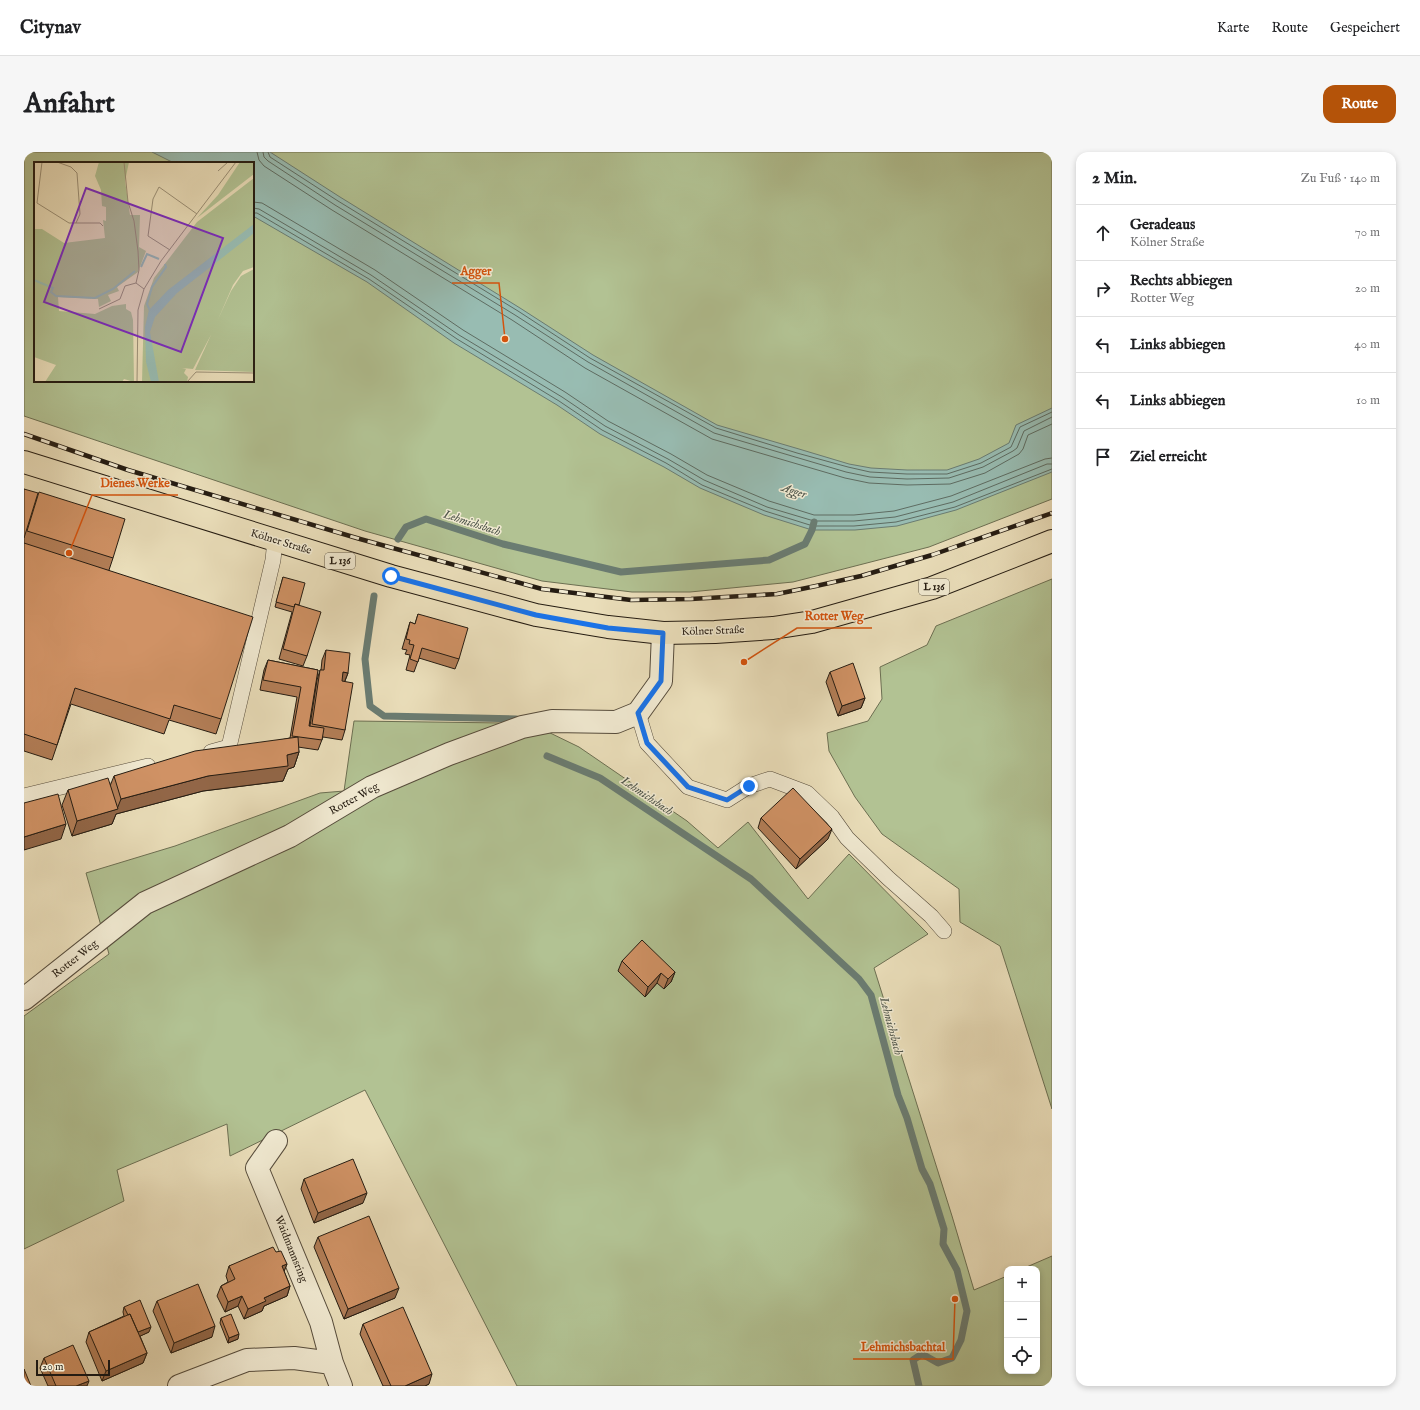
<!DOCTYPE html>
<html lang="de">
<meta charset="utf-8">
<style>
:root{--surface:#fff;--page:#f6f6f6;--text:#202124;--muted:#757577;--line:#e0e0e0;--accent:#b45309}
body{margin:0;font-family:"IM FELL English",serif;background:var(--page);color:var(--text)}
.controls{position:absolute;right:12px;bottom:12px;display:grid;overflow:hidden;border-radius:8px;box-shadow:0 2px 6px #0003}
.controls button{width:36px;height:36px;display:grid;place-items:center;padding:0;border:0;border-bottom:1px solid var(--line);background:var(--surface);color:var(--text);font:20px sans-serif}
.scale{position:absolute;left:12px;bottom:10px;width:74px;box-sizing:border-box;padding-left:4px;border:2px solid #251c12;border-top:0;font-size:11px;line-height:14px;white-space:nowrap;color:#251c12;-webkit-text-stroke:3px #f1ead2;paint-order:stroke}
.stop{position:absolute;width:12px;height:12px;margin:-9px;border:3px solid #1a73e8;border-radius:50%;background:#fff}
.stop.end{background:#1a73e8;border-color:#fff;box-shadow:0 1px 4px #0008}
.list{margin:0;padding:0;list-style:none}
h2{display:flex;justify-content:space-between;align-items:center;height:52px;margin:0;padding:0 16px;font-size:17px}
h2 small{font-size:13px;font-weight:400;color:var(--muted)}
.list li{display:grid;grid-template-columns:26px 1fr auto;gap:12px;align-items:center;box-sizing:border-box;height:56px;padding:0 16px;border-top:1px solid var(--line)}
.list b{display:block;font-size:15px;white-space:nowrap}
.list p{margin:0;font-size:13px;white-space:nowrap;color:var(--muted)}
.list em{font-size:13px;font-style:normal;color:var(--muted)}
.icon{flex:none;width:22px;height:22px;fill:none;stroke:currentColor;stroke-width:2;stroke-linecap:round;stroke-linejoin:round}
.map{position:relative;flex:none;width:1028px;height:1234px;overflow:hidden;border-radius:12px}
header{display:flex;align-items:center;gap:24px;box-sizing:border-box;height:56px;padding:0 20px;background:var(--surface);border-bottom:1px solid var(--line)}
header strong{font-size:19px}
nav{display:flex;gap:22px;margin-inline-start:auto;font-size:14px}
.intro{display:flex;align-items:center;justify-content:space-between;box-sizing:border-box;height:96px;padding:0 24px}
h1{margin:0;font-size:28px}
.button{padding:10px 18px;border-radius:12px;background:var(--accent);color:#fff;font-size:14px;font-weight:700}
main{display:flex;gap:24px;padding:0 24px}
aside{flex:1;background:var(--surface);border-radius:12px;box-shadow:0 2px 6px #0003}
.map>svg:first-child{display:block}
.green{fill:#b2c293;stroke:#6c6f52;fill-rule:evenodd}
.water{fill:#98bcb2;stroke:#6a7c72}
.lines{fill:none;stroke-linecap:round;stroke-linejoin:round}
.shore{stroke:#5e6c62;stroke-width:1}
.stream{stroke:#6a7c72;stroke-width:7}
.service-casing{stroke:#564c3c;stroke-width:16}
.minor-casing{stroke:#564c3c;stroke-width:24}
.primary-casing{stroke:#251c12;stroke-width:24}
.service{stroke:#f1ead2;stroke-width:15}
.minor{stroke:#f1ead2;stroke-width:22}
.primary{stroke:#eadeba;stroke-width:22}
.rail-casing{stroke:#251c12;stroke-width:4.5}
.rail{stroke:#f1ead2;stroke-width:3;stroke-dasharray:9;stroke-linecap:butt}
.wall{fill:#b37e57;stroke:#251c12}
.shaded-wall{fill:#926647;stroke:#251c12}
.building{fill:#d09265;stroke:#251c12}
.route{stroke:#1a73e8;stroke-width:5}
.labels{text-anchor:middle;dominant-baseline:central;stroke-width:3;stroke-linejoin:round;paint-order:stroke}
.shield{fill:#f1ead2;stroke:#625a4c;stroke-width:1}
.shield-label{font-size:10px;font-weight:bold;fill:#251c12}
.street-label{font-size:11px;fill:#251c12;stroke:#f1ead2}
.water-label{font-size:12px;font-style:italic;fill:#4d544a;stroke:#f1ead2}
.inset-river{fill:none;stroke:#98bcb2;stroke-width:2}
.inset-road{fill:none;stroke:#9b9077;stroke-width:1}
.view{fill:#7b2cbf;fill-opacity:0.15;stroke:#7b2cbf;stroke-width:2}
.inset-edge{fill:none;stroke:#251c12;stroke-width:2}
.leader{fill:none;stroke:#d4530d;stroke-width:1.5}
.callout-dot{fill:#d4530d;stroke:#f1ead2;stroke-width:1.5}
.callout-label{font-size:12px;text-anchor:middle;font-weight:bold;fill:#d4530d;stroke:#f1ead2;stroke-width:3;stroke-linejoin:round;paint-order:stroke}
</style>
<header>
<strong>Citynav</strong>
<nav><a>Karte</a><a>Route</a><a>Gespeichert</a></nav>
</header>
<div class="intro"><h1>Anfahrt</h1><a class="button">Route</a></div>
<main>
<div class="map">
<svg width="1028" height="1234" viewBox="0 0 1028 1234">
<rect width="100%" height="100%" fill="#eadeba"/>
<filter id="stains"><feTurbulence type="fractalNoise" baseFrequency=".005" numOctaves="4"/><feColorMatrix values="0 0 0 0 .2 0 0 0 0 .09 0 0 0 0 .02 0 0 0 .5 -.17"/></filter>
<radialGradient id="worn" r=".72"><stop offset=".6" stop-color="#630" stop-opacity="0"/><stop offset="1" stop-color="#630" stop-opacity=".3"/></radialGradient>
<path class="green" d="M0 0H1028V347L905 395 769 430 666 440H608L518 429 341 379 0 264ZM11 11H229V229H11Z
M1028 427V957L976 794 936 770 935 737 858 682 831 645 805 599 803 581 844 569 858 547 856 515 903 493 912 474Z
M330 569 480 571 520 578 555 595 663 669 694 696 724 670 784 747 825 702 904 782 850 816 928 1064 950 1138 983 1124V1219H1013V1117H998L1028 1104V1234H493L341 938 206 1004 203 972 93 1018 100 1049 0 1097V864L85 802 62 721 151 694 296 641 320 639Z"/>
<path class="water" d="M128 0H246L316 45 496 156 569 203 693 273 775 297 825 312 847 316 883 318H923L955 307 985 291 992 273 1028 256V320L932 358 873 374 831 378H788L740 363 676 336 640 315 576 282 533 253 430 191 343 130 229 64V11H150Z"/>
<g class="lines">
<path class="shore" d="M233 0 235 8 240 14 308 58 488 168 561 216 688 287 821 326 845 331 883 333 926 332 961 321 995 302 999 297 1004 283 1028 272
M239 0 240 5 244 9 311 53 491 163 564 210 690 281 822 320 846 325 883 327 925 326 959 315 989 299 993 296 1000 279 1028 265
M244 0 246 5 314 49 494 159 566 206 692 276 773 301 824 315 846 320 883 322H923L957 311 987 295 996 275 1028 260
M229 50 238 51 351 118 439 178 541 240 584 269 647 302 683 323 745 349 790 363H830L870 359 927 344 1021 307 1028 306
M229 56 235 57 347 123 435 183 538 245 581 274 644 307 680 328 743 355 790 369H830L871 365 929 350 1023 312H1028
M229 61H233L345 127 433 187 535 249 578 278 642 311 678 333 741 359 789 374H830L872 370 931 355 1028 317"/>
<path class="stream" d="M374 387 382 375 402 367 479 392 597 420 745 408 781 392 788 378 790 370
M350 444 341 507 346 554 360 564 492 567
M523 604 576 626 727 727 835 827 847 843 874 943 883 966 898 1017 906 1032 920 1077 919 1092 933 1118 943 1159 937 1188 928 1206 914 1211 898 1202 889 1208 895 1234"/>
<g class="service-casing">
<path id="service" d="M614 561 623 591 664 635 703 648 725 634 746 627 783 641 808 665 823 686 864 726 907 764 920 779
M187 600 205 595 249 408 251 388
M0 644 124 614"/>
</g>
<g class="minor-casing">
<path id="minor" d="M0 847 121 751 266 684 348 635 425 602 498 575 528 569 592 570 614 561 637 529 639 481
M252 989 233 1016 297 1170 308 1211
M155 1234 223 1208 270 1206 308 1211 317 1234"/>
</g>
<g class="primary-casing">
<path id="primary" d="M0 310 367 424 512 463 584 475 639 481 691 480 749 476 788 470 908 436 1028 389"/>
</g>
<use href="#service" class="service"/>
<use href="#minor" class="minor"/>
<use href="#primary" class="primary"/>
<g class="rail-casing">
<path id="rail" d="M0 282 104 318 336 387 518 437 607 448 667 447 753 442 792 434 837 424 908 403 1028 361"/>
</g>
<use href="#rail" class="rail"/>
</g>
<path class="wall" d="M0 337 89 406 85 418 197 567 192 582 145 568 140 582 47 552 28 608 0 599Z
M259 425 275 453 283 504 279 514 255 507 268 460 251 455Z
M394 462 435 507 431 517 395 506 390 520 382 518 386 503 381 502 383 498 378 497 383 480 386 470 391 472Z
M302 498 324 521 321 529V578L318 588 299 585 294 598 274 595 275 600 270 615 264 617 259 629 179 639 92 662 88 672 48 684 38 653 44 638 86 634 90 624 266 586 273 545 236 538 240 518 244 508 294 518 285 574H286L293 528 296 518H297L298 508Z
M806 520 841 546 837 556 814 564 802 530Z
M737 666 804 687 772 717 734 676Z
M598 809 651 820 647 830 640 837 633 831 621 845 594 819Z
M280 1027 339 1051 290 1071 277 1037Z
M294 1085 371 1146 320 1167 290 1095Z
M252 1100 263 1112 260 1119 266 1134 263 1144 240 1154 238 1159 220 1167 214 1154 201 1160 193 1144 197 1134 204 1130 202 1124 205 1114Z
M133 1149 188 1185 147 1201 129 1159Z
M100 1155 125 1180 116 1184 123 1201 119 1211 78 1229 62 1190 65 1180 100 1164 99 1160Z
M197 1166 214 1187 204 1191 196 1171Z
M339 1172 405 1232 401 1234H359L336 1182Z
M20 1206 63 1234H24L16 1216Z"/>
<path class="shaded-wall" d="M319 520 324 521 320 531 316 530Z
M841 546 837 556 814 564 818 554Z
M275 600 270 615 264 617 259 629 179 639 92 662 88 672 48 684 53 669 93 657 97 647 263 603Z
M42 672 37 687 0 698V685Z
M808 677 804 687 772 717 776 707Z
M651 820 647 830 640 837 644 827Z
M637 821 633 831 621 845 624 835Z
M343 1041 339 1051 290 1071 294 1061Z
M263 1112 259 1122 258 1114Z
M266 1134 263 1144 240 1154 238 1159 220 1167 224 1157 240 1146Z
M375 1136 371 1146 320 1167 324 1157Z
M218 1144 214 1154 201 1160 204 1150Z
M191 1174 188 1185 147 1201 150 1191Z
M127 1175 125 1180 110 1187 111 1181Z
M215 1182 214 1187 204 1191 205 1186Z
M123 1201 119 1211 78 1229 82 1219Z
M408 1222 405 1232 401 1234H381Z
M65 1229 63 1234H52Z"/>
<path class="building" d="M0 337 14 341 0 386Z
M15 340 101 367 89 406 3 379Z
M0 391 229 465 197 567 150 553 146 567 51 536 33 593 0 582Z
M259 425 281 431 275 453 271 452 270 455 252 450Z
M271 452 297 460 283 504 259 497Z
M394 462 444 476 435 507 398 496 394 510 386 507 390 493 385 492 386 488 382 487 386 470 391 472Z
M302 498 326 501 324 521 319 520 318 529 329 531 321 578 288 572 296 518H300Z
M244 508 294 518 285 574 300 576 298 588 268 584 277 535 239 528Z
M829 511 841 546 818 554 806 520Z
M274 585 275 600 263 603 264 614 184 624 97 647 90 624 171 599Z
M84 626 94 657 53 669 44 638Z
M769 636 808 677 776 707 737 666Z
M34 642 42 672 0 685V651Z
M618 788 651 820 644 827 637 821 624 835 598 809Z
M329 1007 343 1041 294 1061 280 1027Z
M345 1064 375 1136 324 1157 294 1085Z
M249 1095 252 1100 257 1099 263 1112 258 1114 266 1134 240 1146 242 1149 224 1157 218 1144 204 1150 197 1134 211 1127 205 1114Z
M174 1132 191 1174 150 1191 133 1149Z
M116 1148 127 1175 114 1180 106 1162 104 1163 100 1155Z
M379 1155 408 1222 381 1234H367L339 1172Z
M106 1162 123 1201 82 1219 65 1180Z
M207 1162 215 1182 205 1186 197 1166Z
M49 1193 65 1229 52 1234H32L20 1206Z
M0 1217 7 1234H0Z"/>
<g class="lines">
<path class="route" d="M367 424 512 463 584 476 639 481 637 529 614 561 623 591 664 635 703 648 725 634"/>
</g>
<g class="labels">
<g class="shield">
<rect x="301" y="401" width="30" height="16" rx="3"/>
<rect x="895" y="427" width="30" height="16" rx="3"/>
</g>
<g class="shield-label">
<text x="316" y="409">L 136</text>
<text x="910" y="435">L 136</text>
</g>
<g class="street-label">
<text transform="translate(257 390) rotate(17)">Kölner Straße</text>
<text transform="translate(689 479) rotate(-2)">Kölner Straße</text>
<text transform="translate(330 647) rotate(-29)">Rotter Weg</text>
<text transform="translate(51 807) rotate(-38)">Rotter Weg</text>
<text transform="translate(267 1097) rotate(68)">Waidmannsring</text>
</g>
<g class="water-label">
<text transform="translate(770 339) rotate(18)">Agger</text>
<text transform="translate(448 371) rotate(18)">Lehmichsbach</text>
<text transform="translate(623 644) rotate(34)">Lehmichsbach</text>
<text transform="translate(867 874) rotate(75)">Lehmichsbach</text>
</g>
</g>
<g transform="translate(10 10)">
<rect width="220" height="220" fill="#eadeba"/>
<path d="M65 0H95L91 19 96 53H106L105 85 112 89 104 110 83 125 85 129 74 133 77 139 65 145 64 137 24 135 25 149 61 152 78 144 92 142V147L97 150 99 158 100 220 90 217 88 220H11L22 203 0 195V67H8L30 81 71 76 69 58 72 59V45L68 44 67 28 61 14ZM206 0H220V12L163 56 184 33ZM220 16V105L209 109 199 123 179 169 159 207 148 206 152 207 150 211 154 215 153 220H108L110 144 120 116 163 60ZM220 107V210L161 208 197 129 207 114Z" fill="#b2c293"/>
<path d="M220 62V71L143 131 121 155 116 170 125 220H117L112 200 111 165 115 148 134 128Z" fill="#98bcb2"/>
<path class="inset-river" d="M107 105 113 92 125 97M0 118 19 126 17 130 22 134 61 136 79 127 101 109M116 149 113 142 118 125 132 105 131 102"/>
<path class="inset-road" d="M8 0 3 41 35 61H42L46 52 43 11 37 5 23 0M90 0 94 40 100 59 104 89 105 108 102 121 110 127M184 9 194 0M42 61H66L69 64M136 88 114 74 119 37 125 25 163 52M65 147 86 137 91 124 102 121M103 220 104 148 110 127 127 99 202 0M153 220 162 210 220 211"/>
<path class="view" d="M52 26 189 76 147 190 10 140Z"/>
<rect width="220" height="220" class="inset-edge"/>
</g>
<path class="leader" d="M481 187L475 131H428M45 401L68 343H154M720 510L773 476H848M931 1147L929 1207H829"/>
<g class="callout-dot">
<circle cx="481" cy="187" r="4"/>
<circle cx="45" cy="401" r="4"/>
<circle cx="720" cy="510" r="4"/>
<circle cx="931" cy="1147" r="4"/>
</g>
<g class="callout-label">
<text x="452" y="123">Agger</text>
<text x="111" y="335">Dienes Werke</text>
<text x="810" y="468">Rotter Weg</text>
<text x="879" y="1199">Lehmichsbachtal</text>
</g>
<rect width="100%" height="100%" filter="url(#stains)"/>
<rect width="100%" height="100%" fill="url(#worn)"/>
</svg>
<div class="controls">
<button>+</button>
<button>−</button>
<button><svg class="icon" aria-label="locate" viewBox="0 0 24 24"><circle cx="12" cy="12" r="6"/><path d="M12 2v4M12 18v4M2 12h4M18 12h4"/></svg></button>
</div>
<div class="scale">20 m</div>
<div class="stop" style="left:367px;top:424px"></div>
<div class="stop end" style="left:725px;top:634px"></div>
</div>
<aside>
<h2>2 Min.<small>Zu Fuß · 140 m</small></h2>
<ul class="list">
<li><svg class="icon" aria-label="ahead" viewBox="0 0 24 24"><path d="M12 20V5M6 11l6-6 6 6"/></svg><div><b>Geradeaus</b><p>Kölner Straße</p></div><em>70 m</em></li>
<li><svg class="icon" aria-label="right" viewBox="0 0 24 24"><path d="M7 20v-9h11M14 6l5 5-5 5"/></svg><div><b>Rechts abbiegen</b><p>Rotter Weg</p></div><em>20 m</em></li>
<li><svg class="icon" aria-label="left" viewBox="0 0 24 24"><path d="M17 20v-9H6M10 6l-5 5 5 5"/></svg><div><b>Links abbiegen</b></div><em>40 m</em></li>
<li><svg class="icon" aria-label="left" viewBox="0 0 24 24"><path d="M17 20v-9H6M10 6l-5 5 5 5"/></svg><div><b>Links abbiegen</b></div><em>10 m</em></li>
<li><svg class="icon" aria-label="arrive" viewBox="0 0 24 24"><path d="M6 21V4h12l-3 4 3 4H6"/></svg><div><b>Ziel erreicht</b></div></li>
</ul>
</aside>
</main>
